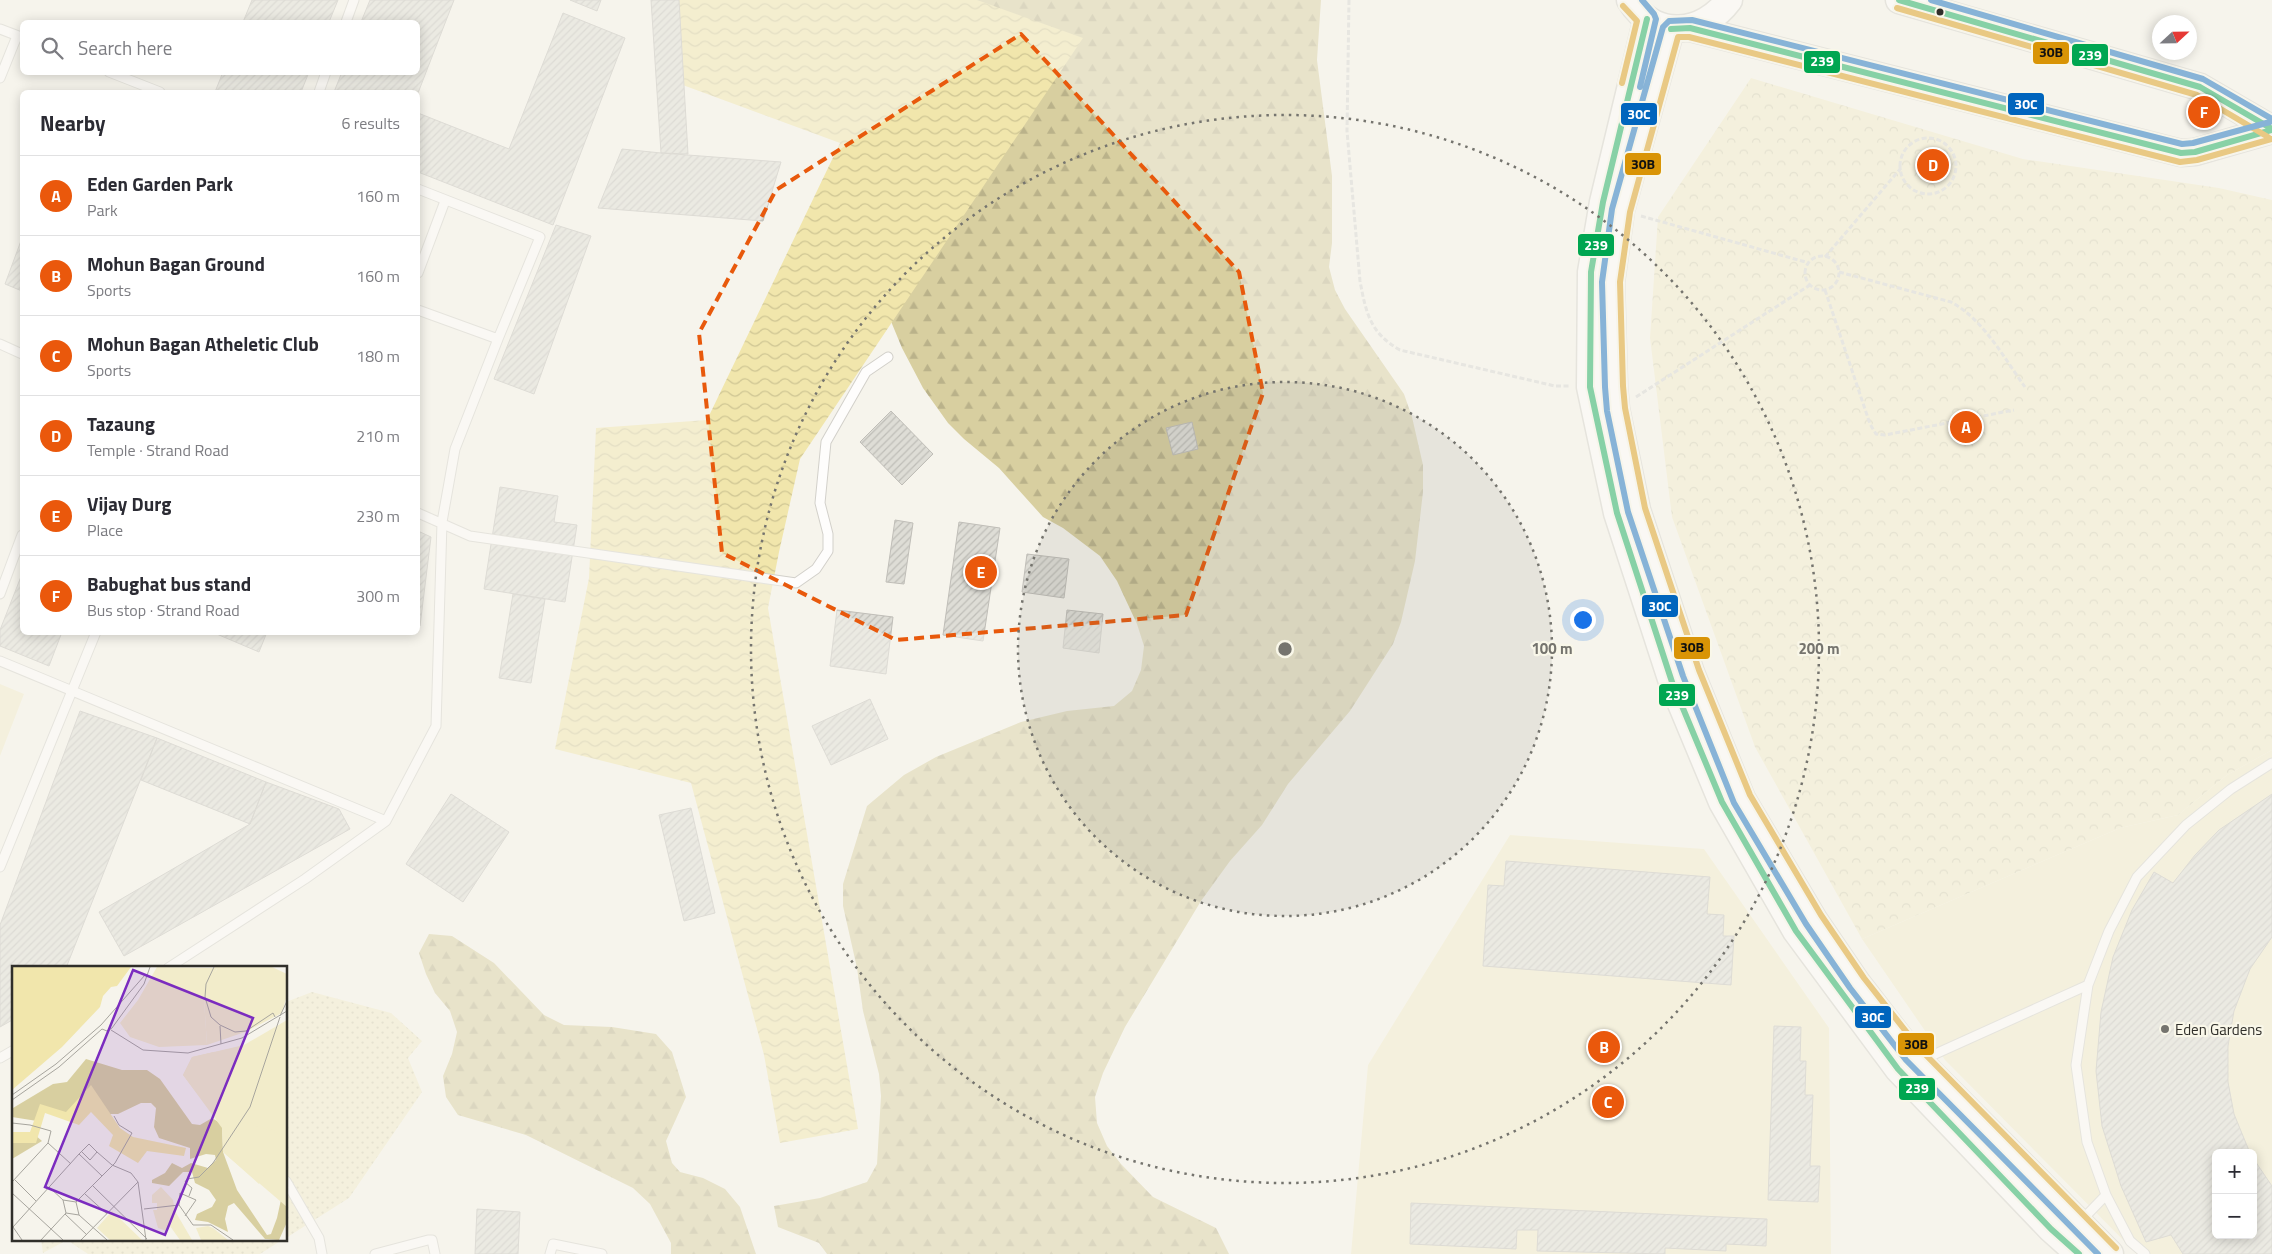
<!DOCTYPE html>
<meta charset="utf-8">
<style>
:root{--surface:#fff;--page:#f2f2f3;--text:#2b2b33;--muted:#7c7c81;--line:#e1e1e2;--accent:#ea580c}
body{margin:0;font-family:"Titillium Web",sans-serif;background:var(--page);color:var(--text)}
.controls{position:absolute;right:15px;bottom:15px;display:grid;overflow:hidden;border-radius:8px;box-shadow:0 2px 12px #0003}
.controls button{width:45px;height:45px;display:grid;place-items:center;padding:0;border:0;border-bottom:1px solid var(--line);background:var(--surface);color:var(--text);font:25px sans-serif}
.compass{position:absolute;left:2152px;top:15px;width:45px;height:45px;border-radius:50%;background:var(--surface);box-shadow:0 2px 12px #0003;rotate:68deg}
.you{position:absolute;left:1582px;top:619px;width:18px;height:18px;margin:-12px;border:4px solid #fff;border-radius:50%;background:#1a73e8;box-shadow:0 0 0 8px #1a73e833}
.badge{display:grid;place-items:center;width:32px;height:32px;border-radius:50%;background:var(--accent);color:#fff;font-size:16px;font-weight:700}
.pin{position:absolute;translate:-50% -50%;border:2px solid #fff;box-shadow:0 1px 5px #0006}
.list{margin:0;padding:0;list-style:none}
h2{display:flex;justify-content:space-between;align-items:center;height:65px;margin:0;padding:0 20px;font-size:21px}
h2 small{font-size:16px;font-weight:400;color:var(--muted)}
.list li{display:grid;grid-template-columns:32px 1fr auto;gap:15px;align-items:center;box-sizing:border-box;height:80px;padding:0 20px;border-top:1px solid var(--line)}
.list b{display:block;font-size:19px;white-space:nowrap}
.list p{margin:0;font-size:16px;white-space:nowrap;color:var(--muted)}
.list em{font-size:16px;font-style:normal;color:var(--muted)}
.icon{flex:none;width:28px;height:28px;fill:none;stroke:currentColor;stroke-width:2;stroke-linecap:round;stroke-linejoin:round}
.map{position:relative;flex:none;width:2272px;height:1254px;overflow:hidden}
.search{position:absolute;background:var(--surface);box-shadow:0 2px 12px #0003;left:20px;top:20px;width:400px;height:55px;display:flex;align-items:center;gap:12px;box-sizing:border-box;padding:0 18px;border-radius:8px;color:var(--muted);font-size:19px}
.panel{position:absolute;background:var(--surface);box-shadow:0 2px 12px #0003;left:20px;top:90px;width:400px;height:545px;border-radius:8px}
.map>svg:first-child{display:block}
.grass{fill:url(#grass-dots)}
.forest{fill:url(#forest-firs)}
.park{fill:url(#park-crowns)}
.pitch{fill:#f2ecca;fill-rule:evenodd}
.water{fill:url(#water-waves)}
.building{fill:url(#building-hatch);stroke:#c0beb8}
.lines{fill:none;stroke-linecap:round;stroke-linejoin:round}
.lane-casing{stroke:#d2d0ca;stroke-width:11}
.secondary-casing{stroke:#d2d0ca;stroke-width:29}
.path{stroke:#d4d4d2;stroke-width:3;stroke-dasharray:5 2.5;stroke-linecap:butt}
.lane{stroke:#fefdfc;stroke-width:9}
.secondary{stroke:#fefdfc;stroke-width:26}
.bus-1-casing{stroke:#f9f7e9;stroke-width:10}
.bus-2-casing{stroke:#f9f7e9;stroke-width:10}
.bus-3-casing{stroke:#f9f7e9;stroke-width:10}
.bus-1{stroke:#00a651;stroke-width:6}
.bus-2{stroke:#d99406;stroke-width:6}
.bus-3{stroke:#0065bd;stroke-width:6}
.marked{fill:none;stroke:#e8590c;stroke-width:4;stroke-dasharray:10 6;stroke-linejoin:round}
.ring{fill:none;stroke:#75746e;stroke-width:2.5;stroke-dasharray:2.5 5}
.bus-dot{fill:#302f2a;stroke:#f9f7e9;stroke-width:2}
.poi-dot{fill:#75746e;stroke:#f9f7e9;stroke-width:2}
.labels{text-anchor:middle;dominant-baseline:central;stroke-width:4.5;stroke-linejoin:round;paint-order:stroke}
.poi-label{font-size:15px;fill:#302f2a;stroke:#f9f7e9;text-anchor:start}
.inset-road{fill:none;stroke:#a7a59e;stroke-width:1}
.view{fill:#7b2cbf;fill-opacity:0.15;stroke:#7b2cbf;stroke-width:2.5}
.inset-edge{fill:none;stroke:#302f2a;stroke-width:2.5}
.centre{fill:#75746e;stroke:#f9f7e9;stroke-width:2.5}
.ring-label{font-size:15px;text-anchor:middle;font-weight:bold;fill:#75746e;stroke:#f9f7e9;stroke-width:4.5;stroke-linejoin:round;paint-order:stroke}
.line-badge{stroke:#f9f7e9;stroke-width:2}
.badge-label{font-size:14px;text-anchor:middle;font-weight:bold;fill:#fff}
.pale-badge-label{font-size:14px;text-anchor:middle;font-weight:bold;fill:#111}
</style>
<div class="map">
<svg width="2272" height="1254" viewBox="0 0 2272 1254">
<defs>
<pattern id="grass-dots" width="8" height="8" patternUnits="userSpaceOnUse" patternTransform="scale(1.25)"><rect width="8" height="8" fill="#f2ecca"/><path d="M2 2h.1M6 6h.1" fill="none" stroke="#d0cbae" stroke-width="1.8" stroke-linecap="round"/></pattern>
<pattern id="forest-firs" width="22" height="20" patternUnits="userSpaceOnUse" patternTransform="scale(1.25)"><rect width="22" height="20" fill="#d8cfa0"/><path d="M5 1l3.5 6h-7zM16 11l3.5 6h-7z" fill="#bab28a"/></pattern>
<pattern id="park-crowns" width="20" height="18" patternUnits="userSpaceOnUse" patternTransform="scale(1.25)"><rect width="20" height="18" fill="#f2ecca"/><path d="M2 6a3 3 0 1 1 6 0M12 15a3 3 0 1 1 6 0" fill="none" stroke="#d0cbae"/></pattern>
<pattern id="water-waves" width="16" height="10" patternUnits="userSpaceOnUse" patternTransform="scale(1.25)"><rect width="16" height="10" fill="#f1e6ac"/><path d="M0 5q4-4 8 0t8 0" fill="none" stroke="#cfc694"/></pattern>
<pattern id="building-hatch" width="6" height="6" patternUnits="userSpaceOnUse" patternTransform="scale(1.25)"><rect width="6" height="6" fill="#deddd6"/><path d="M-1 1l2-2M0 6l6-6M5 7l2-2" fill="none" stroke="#bfbeb8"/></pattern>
</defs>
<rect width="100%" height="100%" fill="#f6f4ec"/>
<path class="grass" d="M312 992 391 1013 422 1041 408 1058 422 1092 349 1198 286 1238V1002Z
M41 1240H67L43 1253Z
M67 1240H282L260 1254H88Z"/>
<path class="forest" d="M712 0H1321L1317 60 1332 176V243L1329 267 1335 290 1345 309 1404 394 1412 417 1423 465V492L1415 561 1401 622 1393 644 1350 711 1288 784 1262 825 1230 861 1201 901 1125 1027 1103 1073 1095 1097 1097 1123 1107 1146 1121 1164 1153 1197 1216 1228 1229 1254H827L819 1243 778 1227 774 1206 820 1198 867 1182 877 1164 881 1096 879 1074 863 1011 857 968 843 906V884L867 806 904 775 936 757 1021 722 1067 711 1114 706 1132 691 1141 670 1144 646 1137 624 1117 581 1100 556 1063 528 1043 517 999 468 964 439 948 423 923 388 902 348 876 285 884 171Z
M429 934 452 936 494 963 544 1015 564 1025 612 1027 656 1034 672 1052 686 1097 666 1141 672 1163 680 1172 703 1178 725 1189 740 1207 756 1254H671V1243L650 1204 633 1188 526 1135 458 1115 446 1097 443 1076 452 1054 457 1032 450 1011 435 993 426 974 419 953Z"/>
<path class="park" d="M1751 78 2023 159 2219 188 2272 200V750L2227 775 2178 815 2120 828 1862 939 1755 747 1672 517 1650 338 1658 217Z"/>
<path class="pitch" d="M0 684 24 694 0 756Z
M2272 750V1254H2137L1945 1060 1862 939 2120 828 2178 815 2227 775ZM2216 1153H2253V1235H2216Z
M1510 835 1704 849 1829 1028 1831 1254H1351L1368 1065Z"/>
<path class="water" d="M676 0H977L1083 38 800 459 779 552 768 608 858 1129 780 1143 764 1055 691 783 555 749 589 578 596 428 707 420 840 143 680 84Z"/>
<path class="building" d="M252 0H338L329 22H243Z
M370 0H454L418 93 334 92 342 72H418V22H361Z
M570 0H601L597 11Z
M651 0H679L688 154 661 153Z
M563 13 625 38 553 225 418 172V113L509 149Z
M223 72H309L301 92H215Z
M622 149 661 153 781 162 763 221 598 208Z
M556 225 591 236 534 394 494 379Z
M22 238V291L5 284Z
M891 411 933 454 902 485 860 442Z
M1192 422 1198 449 1173 455 1166 428Z
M500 487 558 496 554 522 577 525 565 602 484 589Z
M895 520 913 523 904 584 886 582Z
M959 522 1000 528 983 641 943 635Z
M418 531 431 537 420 626 418 625Z
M1027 554 1069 559 1064 598 1022 592Z
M22 574V632H62L49 666 0 646V630Z
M513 594 545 599 531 683 499 678Z
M837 610 893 617 886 674 830 666Z
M1067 610 1103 614 1099 653 1063 648Z
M212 632H267L259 652Z
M870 699 888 739 831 765 812 726Z
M80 711 157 738 66 968H14V1019L0 1027V925Z
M157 738 266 782 250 824 141 780Z
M266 782 339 809 350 829 124 956 99 912 250 824Z
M451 794 509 832 463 902 406 864Z
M2272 794V937L2250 969 2234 1011 2228 1046V1082L2234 1114 2250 1153H2216V1235H2253V1158L2272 1186V1254H2183L2171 1235 2146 1242 2121 1186 2102 1126 2096 1071 2101 1012 2113 957 2132 910 2154 872 2173 883 2195 855 2219 830Z
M691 808 715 913 684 921 659 815Z
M1506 861 1710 877 1707 914 1724 915 1723 936H1734L1731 985 1483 966 1488 885 1504 886Z
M1774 1026 1801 1027 1800 1061H1806L1805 1095H1813L1810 1166H1820L1818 1202 1768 1200Z
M1411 1203 1767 1219 1766 1246 1726 1244V1251L1665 1248V1254L1537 1251 1538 1230H1517L1516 1249 1410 1244Z
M477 1209 520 1212 518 1254H475Z"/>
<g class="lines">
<g class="lane-casing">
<path id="lane" d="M346 22 354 0
M0 29 21 37
M109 72 160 92
M0 78 17 36
M319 92 326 72
M418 189 540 237 498 339 418 310
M418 273 445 201
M0 344 22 354
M418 513 470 536 796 583 816 569 828 551V534L820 503 826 442 866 372 888 357
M0 594 22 535
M0 661 386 821
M0 867 96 632
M168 968 305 879 386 821 436 726 442 522 455 449 498 339
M0 1058 14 1050
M1922 1060 2088 985
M286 1181 319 1238 322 1254
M2080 1222 2106 1195
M375 1254 428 1240H432L435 1254
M550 1254 553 1244 602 1254
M2145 1254 2130 1241 2106 1195 2087 1142 2076 1065 2088 985 2109 931 2137 877 2186 825 2231 789 2272 763"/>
</g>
<g class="secondary-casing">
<path id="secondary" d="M1630 0C1655 41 1703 35 1729 0
M1899 0 2200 87 2272 129
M1647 19 1603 202 1591 272 1590 387 1617 513 1672 682 1722 802 1796 931 1898 1069 2051 1229 2079 1254
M1690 28 2181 153 2195 152 2272 130
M1671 29 1621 210 1611 282 1614 387 1616 409 1637 510 1691 673 1742 799 1814 920 1857 983 1912 1054 2110 1254"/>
</g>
<path class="path" d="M1349 0 1347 131 1360 281C1366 313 1370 333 1400 350L1555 386H1569
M1900 166a28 28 0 1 1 56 0a28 28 0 1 1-56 0Z
M1641 216 1809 263
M1805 273a17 17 0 1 1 34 0a17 17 0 1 1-34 0Z
M1825 257 1901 168
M1839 272 1951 302C1984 320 2004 358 2025 387
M1825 290 1870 424 1876 434 1885 435 2014 410
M1636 397 1810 285"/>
<use href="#lane" class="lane"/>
<use href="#secondary" class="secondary"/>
<g class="bus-1-casing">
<path id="bus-1" d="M1899 0 2200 87 2272 129
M1647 19 1603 202 1591 272 1590 387 1617 513 1672 682 1722 802 1796 931 1898 1069 2051 1229 2079 1254
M1671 29 1690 28 2181 153 2195 152 2272 130"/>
</g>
<g class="bus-2-casing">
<path id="bus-2" d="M1897 8 2197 95 2268 137
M1622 83 1637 21 1623 6
M2116 1248 1919 1048 1864 978 1821 915 1750 795 1699 670 1645 508 1625 408 1623 386 1620 282 1630 212 1678 37H1689L2180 162 2197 160 2272 139"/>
</g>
<g class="bus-3-casing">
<path id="bus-3" d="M1931 0 2203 79 2272 119
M1640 87 1656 19 1654 14 1642 0
M2098 1254 1906 1060 1850 988 1806 924 1734 803 1683 676 1628 512 1607 411 1605 387 1602 282 1612 209 1663 27 1669 21 1692 20 2182 144 2193 143 2270 122"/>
</g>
<use href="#bus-1" class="bus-1"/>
<use href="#bus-2" class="bus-2"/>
<use href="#bus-3" class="bus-3"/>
</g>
<path d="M0 0H2272V1254H0ZM1021 34 1239 272 1263 393 1186 615 896 640 722 553 699 333 776 190Z" fill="#f6f4ec" fill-opacity=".55" fill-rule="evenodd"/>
<path class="marked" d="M1021 34 1239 272 1263 393 1186 615 896 640 722 553 699 333 776 190Z"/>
<circle cx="1285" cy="649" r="267" fill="#75746e" fill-opacity=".12"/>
<g class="ring">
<circle cx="1285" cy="649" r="267"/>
<circle cx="1285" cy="649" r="534"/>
</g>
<circle class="bus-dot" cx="1940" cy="12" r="4.5"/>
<circle class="poi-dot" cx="2165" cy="1029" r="5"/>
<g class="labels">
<g class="poi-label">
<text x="2175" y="1029">Eden Gardens</text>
</g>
</g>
<g transform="translate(12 966)">
<rect width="275" height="275" fill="#f6f4ec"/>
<path d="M149 221 161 234 163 245 180 274H168L158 260 155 265 146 262 141 244H145V237H140V229ZM196 260 201 262 216 274H189L184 262Z" fill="#f2ecca"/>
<path d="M74 93 110 104H135L148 113 180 158 188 159 200 152 210 158 211 186 225 224 255 269 259 268 265 252 270 229 275 226V256L267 274 253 273 222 237 216 240 213 253 216 266 196 256 183 254 185 248 200 241 204 234 197 224 183 217 180 206H171L157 220 140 217V214L153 207 160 197 170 202 179 197 196 202 204 194 203 189 194 188 178 193V182L147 172 142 161 144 142 139 137H129L106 148H94L81 142 72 149 34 145 25 155 0 151 1 142 41 118 55 116ZM0 168H22L30 175 0 193Z" fill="#d8cfa0"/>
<path d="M145 1 205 2 192 33 195 79 147 81 118 71 108 57 126 34ZM275 54V241L211 186 210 162 171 109 180 91 232 79Z" fill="#f2ecca"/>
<path d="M202 1H260L275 8V29L270 47 233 66 195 79 192 33 194 20 205 3ZM202 86 225 95 205 140 188 131 171 109 180 91ZM253 106 275 110V168L234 155ZM232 156 271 169 272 175 247 218 211 186ZM100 245 130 274H98L85 262Z" fill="#f2ecca"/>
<path d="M0 1H119L105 20 99 21 91 30 88 41 50 81 0 124ZM79 119 108 162 121 171 174 182 172 190 135 185 126 197 97 180 101 169 79 146 67 159 33 147 24 177H0V166H18L28 138 54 146Z" fill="#f1e6ac"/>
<path class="inset-road" d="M202 1 194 18 193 31 199 51 208 59 223 66 234 65 261 47 263 51M268 50 275 35M208 60 209 78M90 63 95 65 100 62 132 18 138 1M99 64 131 84 176 87 230 72 275 45M0 129 44 98 89 59 133 9M0 134 47 101 90 63M0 157 18 159 39 165 36 177 59 198M85 186 100 199 119 207 126 216 134 274M67 188 77 178 85 186 78 194 70 186M3 214 24 235M0 216 36 177M81 220 135 273M37 221 51 234 54 247 67 249 64 236 51 234M0 227 51 274M73 228 95 248M177 230 180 222 173 216 175 213 187 211 201 197 238 141 268 51M64 236 103 197 120 167 107 159 102 150M167 239 168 227 184 234 173 250M132 243 167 239 181 259H199L221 274M53 248 75 269M67 249 95 274M10 274 1 261 67 188 90 210M29 274 54 247M69 274 126 216"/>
<path class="view" d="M121 4 241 52 153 269 33 221Z"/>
<rect width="275" height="275" class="inset-edge"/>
</g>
<circle cx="1285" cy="649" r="8" class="centre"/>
<g class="ring-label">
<text x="1552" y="654">100 m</text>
<text x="1819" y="654">200 m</text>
</g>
<g class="line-badge">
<rect x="2032" y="41" width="38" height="24" rx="5" fill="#d99406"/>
<rect x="2071" y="43" width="38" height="24" rx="5" fill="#00a651"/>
<rect x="1803" y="50" width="38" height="24" rx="5" fill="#00a651"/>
<rect x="2007" y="92" width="38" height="24" rx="5" fill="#0065bd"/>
<rect x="1620" y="102" width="38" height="24" rx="5" fill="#0065bd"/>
<rect x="1624" y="152" width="38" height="24" rx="5" fill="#d99406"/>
<rect x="1577" y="233" width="38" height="24" rx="5" fill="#00a651"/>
<rect x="1641" y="594" width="38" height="24" rx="5" fill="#0065bd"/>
<rect x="1673" y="636" width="38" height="24" rx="5" fill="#d99406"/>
<rect x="1658" y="683" width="38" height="24" rx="5" fill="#00a651"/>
<rect x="1854" y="1005" width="38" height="24" rx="5" fill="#0065bd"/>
<rect x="1897" y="1032" width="38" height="24" rx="5" fill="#d99406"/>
<rect x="1898" y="1077" width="38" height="24" rx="5" fill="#00a651"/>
</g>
<g class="badge-label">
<text x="2090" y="60">239</text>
<text x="1822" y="66">239</text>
<text x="2026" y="109">30C</text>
<text x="1639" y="119">30C</text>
<text x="1596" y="250">239</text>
<text x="1660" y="611">30C</text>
<text x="1677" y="700">239</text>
<text x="1873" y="1022">30C</text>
<text x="1917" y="1093">239</text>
</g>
<g class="pale-badge-label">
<text x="2051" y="57">30B</text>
<text x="1643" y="169">30B</text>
<text x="1692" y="652">30B</text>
<text x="1916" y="1049">30B</text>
</g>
</svg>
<div class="controls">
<button>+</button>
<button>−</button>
</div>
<svg class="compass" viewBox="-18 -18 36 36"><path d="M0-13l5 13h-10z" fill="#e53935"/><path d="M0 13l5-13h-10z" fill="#7c7c81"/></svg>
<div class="you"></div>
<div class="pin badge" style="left:1966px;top:427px">A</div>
<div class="pin badge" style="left:1604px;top:1047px">B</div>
<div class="pin badge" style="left:1608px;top:1102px">C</div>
<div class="pin badge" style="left:1933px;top:165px">D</div>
<div class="pin badge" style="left:981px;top:572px">E</div>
<div class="pin badge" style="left:2204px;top:112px">F</div>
<div class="search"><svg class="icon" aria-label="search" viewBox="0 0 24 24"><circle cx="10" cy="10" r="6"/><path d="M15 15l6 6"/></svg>Search here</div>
<section class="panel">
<h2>Nearby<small>6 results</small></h2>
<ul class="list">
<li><span class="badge">A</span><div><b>Eden Garden Park</b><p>Park</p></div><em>160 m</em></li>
<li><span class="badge">B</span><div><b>Mohun Bagan Ground</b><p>Sports</p></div><em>160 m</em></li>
<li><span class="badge">C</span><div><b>Mohun Bagan Atheletic Club</b><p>Sports</p></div><em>180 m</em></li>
<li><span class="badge">D</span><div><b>Tazaung</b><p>Temple · Strand Road</p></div><em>210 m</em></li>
<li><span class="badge">E</span><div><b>Vijay Durg</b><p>Place</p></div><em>230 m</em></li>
<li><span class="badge">F</span><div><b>Babughat bus stand</b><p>Bus stop · Strand Road</p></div><em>300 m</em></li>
</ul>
</section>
</div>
